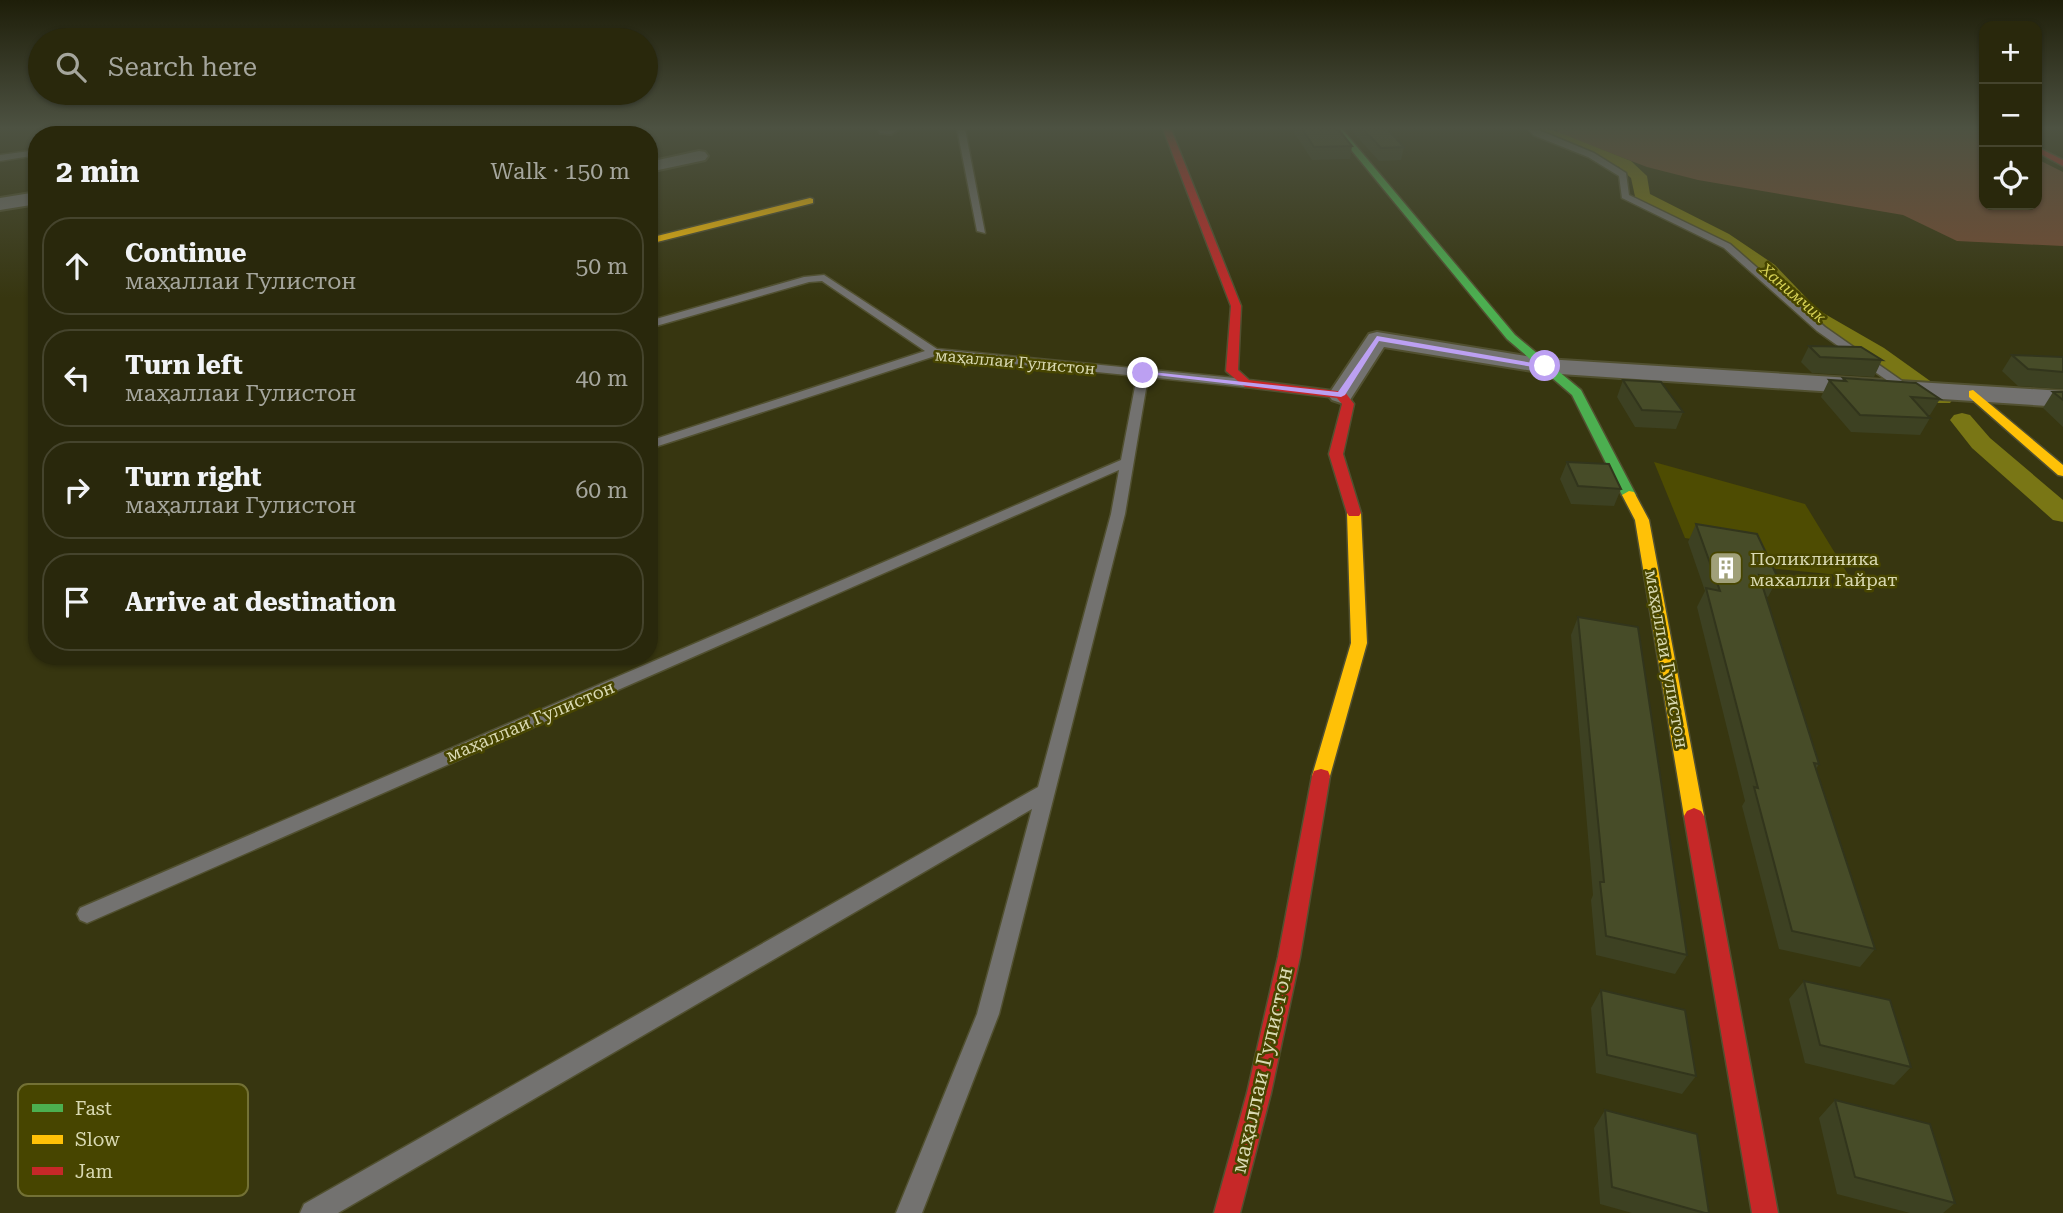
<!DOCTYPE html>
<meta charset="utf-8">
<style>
:root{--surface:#29280c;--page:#35341a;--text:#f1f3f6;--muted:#a5a69d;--line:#45442d}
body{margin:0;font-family:"Roboto Serif",serif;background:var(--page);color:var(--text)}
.controls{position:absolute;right:21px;top:21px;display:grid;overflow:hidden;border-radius:14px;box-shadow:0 2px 5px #0004}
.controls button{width:63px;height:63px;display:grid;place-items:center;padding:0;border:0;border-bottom:2px solid var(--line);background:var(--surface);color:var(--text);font:35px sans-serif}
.stop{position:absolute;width:21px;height:21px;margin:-16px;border:5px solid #bca0f2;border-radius:50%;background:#fff}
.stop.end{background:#bca0f2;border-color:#fff;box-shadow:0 2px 7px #0008}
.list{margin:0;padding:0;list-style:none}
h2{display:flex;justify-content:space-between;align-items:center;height:91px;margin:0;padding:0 28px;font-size:30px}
h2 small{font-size:23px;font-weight:400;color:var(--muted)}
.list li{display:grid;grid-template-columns:46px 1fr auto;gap:21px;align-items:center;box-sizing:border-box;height:98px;margin:0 14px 14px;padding:0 14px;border:2px solid var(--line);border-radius:28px}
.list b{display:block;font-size:26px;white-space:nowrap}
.list p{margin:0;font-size:23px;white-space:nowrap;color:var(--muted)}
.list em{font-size:23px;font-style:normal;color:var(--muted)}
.icon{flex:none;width:38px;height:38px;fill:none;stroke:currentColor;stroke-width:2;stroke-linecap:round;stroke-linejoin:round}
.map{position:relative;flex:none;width:2063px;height:1213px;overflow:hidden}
.search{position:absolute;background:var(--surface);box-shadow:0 2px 5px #0004;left:28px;top:28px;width:630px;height:77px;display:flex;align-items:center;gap:18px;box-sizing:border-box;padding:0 24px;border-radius:38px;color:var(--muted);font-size:26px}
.panel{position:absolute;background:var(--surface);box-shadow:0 2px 5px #0004;left:28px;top:126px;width:630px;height:539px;border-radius:28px}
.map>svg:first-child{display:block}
.built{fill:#4e4c02}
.green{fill:#754c33}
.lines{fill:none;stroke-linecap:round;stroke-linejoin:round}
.canal{fill:#797615;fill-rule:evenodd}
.lane-casing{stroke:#515030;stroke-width:3}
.street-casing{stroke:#515030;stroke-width:4}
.fast-casing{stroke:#515030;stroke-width:3}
.slow-casing{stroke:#515030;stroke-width:3}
.jam-casing{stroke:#515030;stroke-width:3}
.lane{fill:#737270;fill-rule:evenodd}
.street{fill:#737270;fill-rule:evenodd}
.fast{fill:#4caf50;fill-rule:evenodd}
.slow{fill:#ffc107;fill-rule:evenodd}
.jam{fill:#c62828;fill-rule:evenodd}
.wall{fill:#3d4122}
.building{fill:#474c28;stroke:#32351c;stroke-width:2}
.route{fill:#bca0f2}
.labels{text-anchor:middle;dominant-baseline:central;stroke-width:5;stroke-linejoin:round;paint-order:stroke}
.far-water-label{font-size:16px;font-style:italic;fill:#d6d154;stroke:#474500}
.far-street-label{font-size:16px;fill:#d9d9b2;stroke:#474500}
.poi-label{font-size:18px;fill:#d9d9b2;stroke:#474500;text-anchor:start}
.street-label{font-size:18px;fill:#d9d9b2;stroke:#474500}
.near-street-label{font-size:21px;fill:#d9d9b2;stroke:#474500}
.key{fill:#474500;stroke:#737135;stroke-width:2}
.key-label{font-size:19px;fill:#d9d9b2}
</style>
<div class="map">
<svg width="2063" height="1213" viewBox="0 0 2063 1213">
<rect width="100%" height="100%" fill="#373610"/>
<path class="built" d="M1654 462 1805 504 1849 576 1768 568 1759 550 1685 538Z"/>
<path class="green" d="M1557 129H1984V205H2037V159L2063 172V246L1957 241 1903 215 1698 180 1647 167 1558 133Z"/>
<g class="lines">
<path class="canal" d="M1536 129H1550L1631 161 1647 176 1650 194 1729 234 1775 265 1818 310 1884 348 1954 398 1950 403H1934L1868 358 1804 318 1761 273 1717 242 1636 201 1631 178 1619 167 1540 136Z
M1962 413 1970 415 1990 438 2063 500V522L2053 520 1972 448 1950 420 1954 415Z"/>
<g class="lane-casing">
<path id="lane" d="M46 129H54L60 135H51Z
M957 129H965L985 233 977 231Z
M1528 129H1536L1594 153 1626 173 1629 195 1730 244 1825 327 1915 390 1913 393H1905L1817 331 1724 248 1622 198 1619 176 1588 157 1533 135Z
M37 150V155L0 161V155Z
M824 275 937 349 1245 379 1251 383 1245 387 1148 377 1125 514 999 1014 922 1213H896L977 1014 1032 809 338 1213H300L304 1204 1038 787 1111 514 1119 470 94 920 87 923 80 920 77 914 80 908 1121 460 1137 376 935 356 649 449V441L925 351 822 281 809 282 649 328V321L804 277Z"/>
</g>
<g class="street-casing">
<path id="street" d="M227 129H251L249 133 229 135 226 131Z
M497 129H530L528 133 482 135 484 131Z
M878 129H899L891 134 880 133Z
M699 151 705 152 708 156 705 160 649 172V162Z
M37 192V204L0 210V198Z
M1377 332 1545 359 2063 391V407L1545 373 1384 347 1350 400 1341 403 1332 400 1328 395 1369 334Z"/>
</g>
<g class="fast-casing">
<path id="fast" d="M1334 129H1342L1515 335 1581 390 1636 495 1634 498 1629 499 1622 495 1572 395 1507 339Z"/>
</g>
<g class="slow-casing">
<path id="slow" d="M810 198 813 199V203L649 244V238Z
M1973 390 2063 465V476L2058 475 1969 397V391Z
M1629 491 1634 492 1649 520 1704 816 1701 821 1694 824 1687 821 1684 816 1635 520 1622 495Z
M1354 509 1361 513 1367 643 1330 776 1328 781 1321 783 1314 781 1312 776 1351 643 1347 513Z"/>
</g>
<g class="jam-casing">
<path id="jam" d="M1163 129H1171L1241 306 1238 370 1249 380 1345 392 1354 404 1343 454 1361 513 1359 516H1349L1347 513 1329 454 1342 404 1337 398 1245 387 1226 371 1231 306Z
M2037 147 2063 160V166L2037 152Z
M1321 769 1328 771 1330 776 1300 957 1271 1093 1240 1213H1214L1247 1093 1278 957 1312 776 1314 771Z
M1694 808 1701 811 1704 816 1778 1213H1752L1684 816 1687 811Z"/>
</g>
<use href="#lane" class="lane"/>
<use href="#street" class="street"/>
<use href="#fast" class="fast"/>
<use href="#slow" class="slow"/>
<use href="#jam" class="jam"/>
</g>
<path class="wall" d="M1292 129H1338L1352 146 1350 159 1312 160Z
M1350 129H1387L1404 147 1401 160 1379 161Z
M1809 346 1882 360 1874 377 1812 373 1801 362Z
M2012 355 2063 357V389L2018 386 2002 371Z
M1843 378 1940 399 1930 415H1927L1930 418 1920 435 1851 432 1821 397 1829 380 1842 381Z
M1623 380 1683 412 1676 429 1635 427 1617 397Z
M2053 392H2063V427L2043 408Z
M1567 462 1621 489 1614 506 1571 504 1560 479Z
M1696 524 1778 578 1768 597 1766 596 1819 764 1816 769 1875 949 1860 967 1779 949 1742 806 1745 801 1697 607 1705 591 1688 542Z
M1578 617 1687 955 1675 974 1596 955 1591 900 1593 895 1571 635Z
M1804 981 1911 1067 1894 1085 1805 1063 1789 999Z
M1601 990 1696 1076 1682 1094 1596 1073 1591 1008Z
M1835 1100 1955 1203 1943 1213H1910L1837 1194 1819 1118Z
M1605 1110 1709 1213H1632L1600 1204 1594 1128Z"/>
<path class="building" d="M1302 129H1338L1352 146 1314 147Z
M1363 129H1387L1404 147 1381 148Z
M1809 346 1861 347 1882 360 1820 357Z
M2012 355 2063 357V372L2028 369Z
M1843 378 1916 383 1940 399 1911 397 1930 418 1860 415 1829 380 1846 381Z
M1623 380 1661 382 1683 412 1642 410Z
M2053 392H2063V400Z
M1567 462 1609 464 1621 489 1578 486Z
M1696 524 1757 534 1778 578 1759 575 1819 764 1814 763 1875 949 1792 931 1754 787 1758 788 1706 588 1720 591Z
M1578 617 1638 627 1687 955 1606 936 1600 882H1604Z
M1804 981 1890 1000 1911 1067 1820 1045Z
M1601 990 1685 1010 1696 1076 1607 1055Z
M1835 1100 1930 1124 1955 1203 1855 1177Z
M1605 1110 1697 1134 1709 1213H1705L1612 1187Z"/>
<linearGradient id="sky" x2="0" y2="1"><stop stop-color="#1e1e09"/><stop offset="0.43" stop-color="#4d5242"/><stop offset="1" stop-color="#4d5242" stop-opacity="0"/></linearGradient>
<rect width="2063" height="298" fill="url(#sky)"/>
<path class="route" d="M1377 336 1550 366 1545 369 1379 341 1345 395 1341 397 1139 373 1143 371 1338 392Z"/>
<defs>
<g id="building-square" transform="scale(1.75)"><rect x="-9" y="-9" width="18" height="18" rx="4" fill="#a0a079" stroke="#474500"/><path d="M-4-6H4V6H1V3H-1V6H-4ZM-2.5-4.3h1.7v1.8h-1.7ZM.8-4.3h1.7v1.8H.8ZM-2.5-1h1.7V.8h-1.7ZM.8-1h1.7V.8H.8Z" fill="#fff"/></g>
</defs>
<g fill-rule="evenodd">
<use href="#building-square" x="1726" y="568"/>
</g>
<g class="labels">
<g class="far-water-label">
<text transform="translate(1793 293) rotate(41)">Ханимчик</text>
</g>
<g class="far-street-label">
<text transform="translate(1015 362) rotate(5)">маҳаллаи Гулистон</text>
</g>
<g class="poi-label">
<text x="1750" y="558">Поликлиника<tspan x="1750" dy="21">махалли Гайрат</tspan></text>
</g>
<g class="street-label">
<text transform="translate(1667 659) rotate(80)">маҳаллаи Гулистон</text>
<text transform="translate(530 721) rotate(-23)">маҳаллаи Гулистон</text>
</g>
<g class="near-street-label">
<text transform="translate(1262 1070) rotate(-77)">маҳаллаи Гулистон</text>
</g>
</g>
<rect x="18" y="1084" width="230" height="112" rx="10" class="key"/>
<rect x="32" y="1104" width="31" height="8" fill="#4caf50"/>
<rect x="32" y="1135" width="31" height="9" fill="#ffc107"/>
<rect x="32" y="1167" width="31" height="8" fill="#c62828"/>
<g class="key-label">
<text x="75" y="1115">Fast</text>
<text x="75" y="1146">Slow</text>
<text x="75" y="1178">Jam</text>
</g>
</svg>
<div class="controls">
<button>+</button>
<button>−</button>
<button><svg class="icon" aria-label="locate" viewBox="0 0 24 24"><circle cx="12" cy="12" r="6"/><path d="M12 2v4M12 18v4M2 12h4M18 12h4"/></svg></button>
</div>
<div class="stop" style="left:1545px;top:366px"></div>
<div class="stop end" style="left:1143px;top:373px"></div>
<div class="search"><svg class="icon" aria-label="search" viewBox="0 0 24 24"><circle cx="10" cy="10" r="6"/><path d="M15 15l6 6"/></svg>Search here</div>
<section class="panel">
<h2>2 min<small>Walk · 150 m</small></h2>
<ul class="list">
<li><svg class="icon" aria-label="ahead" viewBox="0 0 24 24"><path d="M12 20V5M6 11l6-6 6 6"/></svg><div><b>Continue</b><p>маҳаллаи Гулистон</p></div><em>50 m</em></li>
<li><svg class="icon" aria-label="left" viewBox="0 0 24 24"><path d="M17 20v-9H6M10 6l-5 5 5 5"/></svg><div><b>Turn left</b><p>маҳаллаи Гулистон</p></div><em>40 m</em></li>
<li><svg class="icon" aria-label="right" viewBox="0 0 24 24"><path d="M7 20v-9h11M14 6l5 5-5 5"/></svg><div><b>Turn right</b><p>маҳаллаи Гулистон</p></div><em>60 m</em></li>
<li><svg class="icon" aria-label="arrive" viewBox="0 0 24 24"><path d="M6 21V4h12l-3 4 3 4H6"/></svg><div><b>Arrive at destination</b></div></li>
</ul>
</section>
</div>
